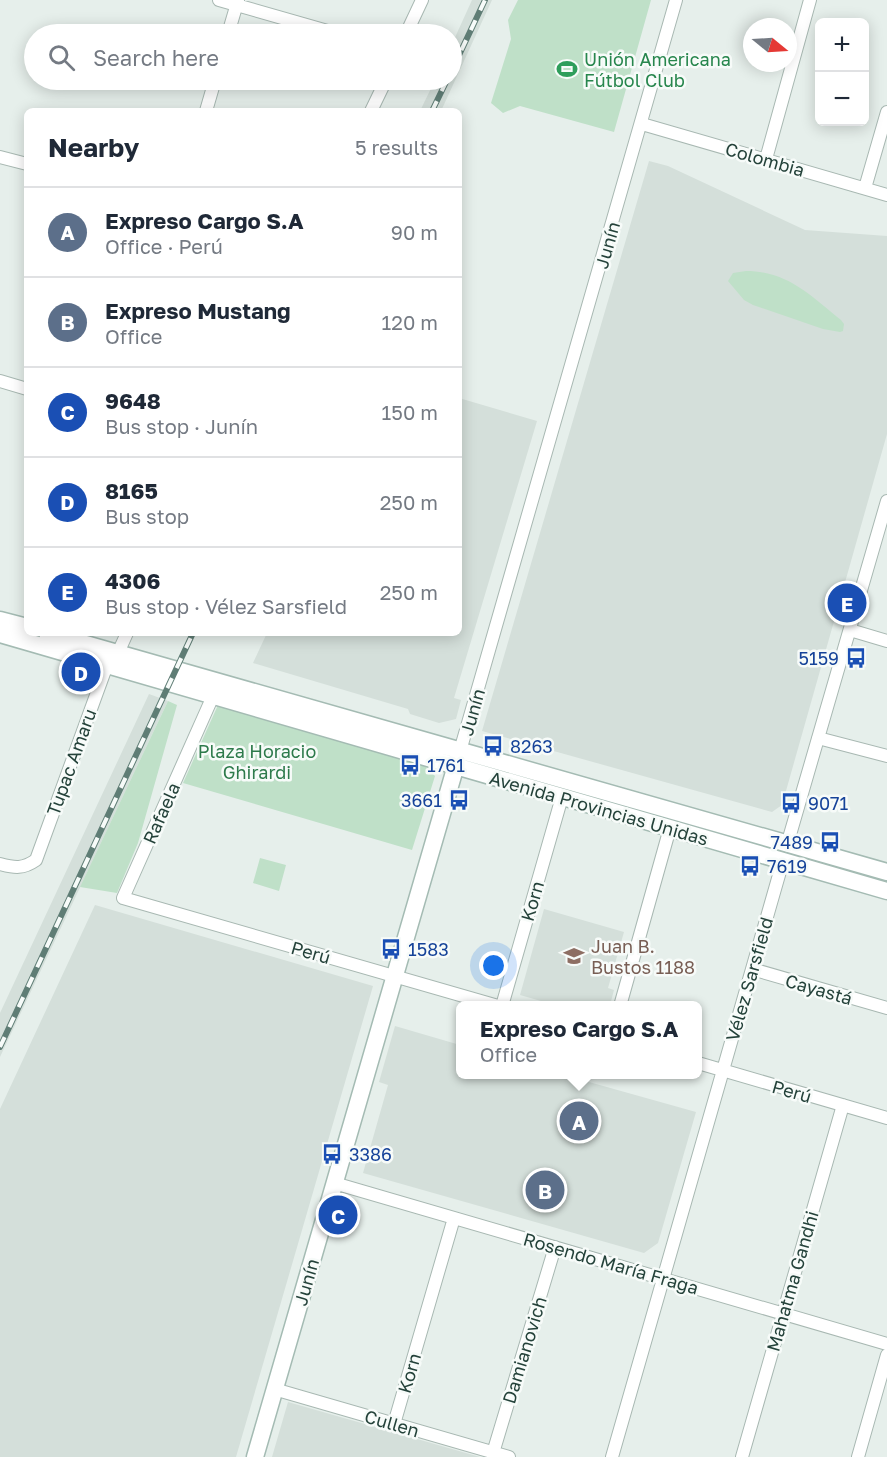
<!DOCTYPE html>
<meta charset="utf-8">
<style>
:root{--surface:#fff;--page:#f6f6f7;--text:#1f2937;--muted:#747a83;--line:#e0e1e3;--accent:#111827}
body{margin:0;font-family:"Golos Text",sans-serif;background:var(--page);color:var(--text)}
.controls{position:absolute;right:18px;top:18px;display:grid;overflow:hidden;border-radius:9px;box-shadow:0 3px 15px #0003}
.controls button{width:54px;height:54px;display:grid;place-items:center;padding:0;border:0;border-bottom:2px solid var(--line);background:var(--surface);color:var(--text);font:30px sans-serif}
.compass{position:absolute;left:743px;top:18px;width:54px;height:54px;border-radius:50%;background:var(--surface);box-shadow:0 3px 15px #0003;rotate:108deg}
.you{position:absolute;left:494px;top:966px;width:21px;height:21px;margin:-15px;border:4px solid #fff;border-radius:50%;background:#1a73e8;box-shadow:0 0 0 9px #1a73e833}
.badge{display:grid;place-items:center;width:39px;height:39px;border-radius:50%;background:var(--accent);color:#fff;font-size:20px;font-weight:700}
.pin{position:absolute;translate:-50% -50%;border:3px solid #fff;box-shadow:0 2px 6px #0006}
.popup{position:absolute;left:456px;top:1001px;width:246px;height:78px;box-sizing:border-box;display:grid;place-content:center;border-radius:9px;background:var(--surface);filter:drop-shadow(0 2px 4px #0005);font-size:20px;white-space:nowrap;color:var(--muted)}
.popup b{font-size:22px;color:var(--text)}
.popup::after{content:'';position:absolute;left:50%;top:100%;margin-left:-12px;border:12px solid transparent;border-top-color:var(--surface)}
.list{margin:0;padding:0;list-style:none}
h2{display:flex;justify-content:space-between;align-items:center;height:78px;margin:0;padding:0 24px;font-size:26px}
h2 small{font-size:20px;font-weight:400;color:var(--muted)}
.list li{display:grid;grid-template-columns:39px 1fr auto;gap:18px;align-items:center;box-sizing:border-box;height:90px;padding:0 24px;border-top:2px solid var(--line)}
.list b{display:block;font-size:22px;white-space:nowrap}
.list p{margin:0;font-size:20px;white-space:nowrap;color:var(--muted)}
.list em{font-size:20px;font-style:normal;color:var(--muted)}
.icon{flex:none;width:33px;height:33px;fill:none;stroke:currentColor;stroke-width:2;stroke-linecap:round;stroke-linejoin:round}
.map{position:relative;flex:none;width:887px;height:1457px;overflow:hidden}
.search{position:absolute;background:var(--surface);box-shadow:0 3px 15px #0003;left:24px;top:24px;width:438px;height:66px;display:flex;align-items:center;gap:15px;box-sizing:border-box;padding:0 21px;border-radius:33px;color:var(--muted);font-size:22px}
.panel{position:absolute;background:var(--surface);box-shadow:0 3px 15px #0003;left:24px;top:108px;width:438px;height:528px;border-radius:9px}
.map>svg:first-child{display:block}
.built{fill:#d4dfda}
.green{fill:#bfe0c8}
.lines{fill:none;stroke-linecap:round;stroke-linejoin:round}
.minor-casing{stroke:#a8b8b2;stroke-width:14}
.secondary-casing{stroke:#a4bbb3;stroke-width:19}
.minor{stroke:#fff;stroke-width:12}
.secondary{stroke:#fff;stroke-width:16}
.rail-casing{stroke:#5f7d75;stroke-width:6}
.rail{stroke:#f7fbf9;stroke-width:4;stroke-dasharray:11;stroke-linecap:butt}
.labels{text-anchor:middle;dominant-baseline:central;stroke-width:5;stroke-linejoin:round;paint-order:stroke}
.leisure-label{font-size:18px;fill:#27864d;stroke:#f7fbf9;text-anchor:start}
.street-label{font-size:18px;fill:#24423a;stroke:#f7fbf9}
.transit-label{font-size:18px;fill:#164399;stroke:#f7fbf9;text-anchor:start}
.park-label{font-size:18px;fill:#2d7a4b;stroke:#f7fbf9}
.education-label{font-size:18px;fill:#785e54;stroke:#f7fbf9;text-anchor:start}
</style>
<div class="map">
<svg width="887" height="1457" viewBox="0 0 887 1457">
<rect width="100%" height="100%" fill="#e6efeb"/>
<path class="built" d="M472 0H492L441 111H420L435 80H452V44Z
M649 161 668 166 805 230 887 236V434L782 805 772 812 482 731Z
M459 398 537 421 454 698 461 700 456 719 439 723 410 714 408 709 253 663 267 633H459Z
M149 694 168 701 0 1057V1013Z
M95 905 373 986 236 1457H0V1109Z
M544 909 624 932 608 988 614 990 610 1005H555L520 995Z
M395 1026 460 1045V1074L564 1075 696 1112 658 1243 644 1253 363 1173 388 1085 379 1082Z
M288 1402 480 1457H272Z"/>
<path class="green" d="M518 0H651L614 132 520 106 503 113 491 103 511 39 508 20Z
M746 271C787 271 810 295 841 320L844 324 843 331 840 332 823 329 753 305 744 300 728 281 733 273Z
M168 701 177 705 138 843 117 893 80 887Z
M218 705 425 766 435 776 412 850 183 783Z
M260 858 286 865 279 891 253 883Z"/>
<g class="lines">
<g class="minor-casing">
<path id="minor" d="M219 0 338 34
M228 34 238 0
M406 34 422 0
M206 111 215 80
M371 111 386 80
M642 124 887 195
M0 157 27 164
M766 159 810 0
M865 188 887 112
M0 381 27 389
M850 630 887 641
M118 653 127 633
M213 696 123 898 498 1006
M818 738 887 756
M460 751 676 0
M787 845 887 501
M0 864C15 868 23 869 36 860L107 665
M752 969 887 1008
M502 1006 562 797
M620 1006 670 828
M698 1063 887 1118
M334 1183 887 1344
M274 1389 509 1457
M394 1424 454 1218
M493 1453 555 1247
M612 1457 783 861
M742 1457 843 1105
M858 1457 887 1355"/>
</g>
<g class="secondary-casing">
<path id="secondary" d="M0 620 27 627
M47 633 887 872
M0 634 887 891
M255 1457 459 755"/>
</g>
<use href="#minor" class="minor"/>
<use href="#secondary" class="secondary"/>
<g class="rail-casing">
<path id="rail" d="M452 70 485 0
M432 111 447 80
M0 1047 193 633"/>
</g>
<use href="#rail" class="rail"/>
</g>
<defs>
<g id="stadium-bare" transform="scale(1.62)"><path d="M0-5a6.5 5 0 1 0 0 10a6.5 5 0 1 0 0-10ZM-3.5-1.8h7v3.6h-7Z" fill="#2e9e5b" stroke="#f7fbf9" stroke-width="2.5" paint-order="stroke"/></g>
<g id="bus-bare" transform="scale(1.62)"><path d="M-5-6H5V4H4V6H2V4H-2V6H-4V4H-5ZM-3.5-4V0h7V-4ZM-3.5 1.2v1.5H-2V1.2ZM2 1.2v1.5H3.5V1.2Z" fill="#1a4fb4" stroke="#f7fbf9" stroke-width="2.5" paint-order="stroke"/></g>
<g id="school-bare" transform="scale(1.62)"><path d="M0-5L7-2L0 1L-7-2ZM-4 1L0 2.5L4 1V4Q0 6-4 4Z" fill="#8d6e63" stroke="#f7fbf9" stroke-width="2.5" paint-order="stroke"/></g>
</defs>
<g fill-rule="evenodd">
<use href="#stadium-bare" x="567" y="69"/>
<use href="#bus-bare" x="856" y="658"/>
<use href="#bus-bare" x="493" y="746"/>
<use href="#bus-bare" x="410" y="765"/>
<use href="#bus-bare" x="459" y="800"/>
<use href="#bus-bare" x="791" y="803"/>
<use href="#bus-bare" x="830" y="842"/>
<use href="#bus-bare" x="750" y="866"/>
<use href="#bus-bare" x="391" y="949"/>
<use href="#school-bare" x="574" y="956"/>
<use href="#bus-bare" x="332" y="1154"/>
</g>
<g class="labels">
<g class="leisure-label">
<text x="584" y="59">Unión Americana<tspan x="584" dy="21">Fútbol Club</tspan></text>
</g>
<g class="street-label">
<text transform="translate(765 159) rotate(16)">Colombia</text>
<text transform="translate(607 245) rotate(-74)">Junín</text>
<text transform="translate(472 712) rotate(-74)">Junín</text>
<text transform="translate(71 762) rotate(-70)">Tupac Amaru</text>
<text transform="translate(599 808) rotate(16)">Avenida Provincias Unidas</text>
<text transform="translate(161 813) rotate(-66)">Rafaela</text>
<text transform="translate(532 901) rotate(-74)">Korn</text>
<text transform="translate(311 952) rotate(16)">Perú</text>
<text transform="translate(749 979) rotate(-74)">Vélez Sarsfield</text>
<text transform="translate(819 989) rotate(16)">Cayastá</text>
<text transform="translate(792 1091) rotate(16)">Perú</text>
<text transform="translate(611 1263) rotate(16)">Rosendo María Fraga</text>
<text transform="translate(792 1281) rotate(-74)">Mahatma Gandhi</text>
<text transform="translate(306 1282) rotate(-74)">Junín</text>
<text transform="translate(524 1350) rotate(-73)">Damianovich</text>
<text transform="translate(409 1373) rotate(-74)">Korn</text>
<text transform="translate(392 1423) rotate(16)">Cullen</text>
</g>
<g class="transit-label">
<text x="839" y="658" text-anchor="end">5159</text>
<text x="510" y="746">8263</text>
<text x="427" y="765">1761</text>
<text x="442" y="800" text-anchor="end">3661</text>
<text x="808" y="803">9071</text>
<text x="813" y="842" text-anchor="end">7489</text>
<text x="767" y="866">7619</text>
<text x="408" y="949">1583</text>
<text x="349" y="1154">3386</text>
</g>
<g class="park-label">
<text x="257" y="751">Plaza Horacio<tspan x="257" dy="21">Ghirardi</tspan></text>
</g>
<g class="education-label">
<text x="591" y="946">Juan B.<tspan x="591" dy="21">Bustos 1188</tspan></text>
</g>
</g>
</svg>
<div class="controls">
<button>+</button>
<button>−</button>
</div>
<svg class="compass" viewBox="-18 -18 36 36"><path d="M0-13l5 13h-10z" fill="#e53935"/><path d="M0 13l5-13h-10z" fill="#747a83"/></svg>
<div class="you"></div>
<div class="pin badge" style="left:579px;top:1121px;background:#5c6f8a">A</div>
<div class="popup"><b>Expreso Cargo S.A</b>Office</div>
<div class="pin badge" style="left:545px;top:1190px;background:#5c6f8a">B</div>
<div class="pin badge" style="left:338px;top:1215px;background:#1a4fb4">C</div>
<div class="pin badge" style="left:81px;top:672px;background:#1a4fb4">D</div>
<div class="pin badge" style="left:847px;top:603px;background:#1a4fb4">E</div>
<div class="search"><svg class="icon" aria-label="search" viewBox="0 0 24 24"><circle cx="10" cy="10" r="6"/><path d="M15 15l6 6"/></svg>Search here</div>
<section class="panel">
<h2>Nearby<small>5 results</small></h2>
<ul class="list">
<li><span class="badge" style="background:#5c6f8a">A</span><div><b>Expreso Cargo S.A</b><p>Office · Perú</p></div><em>90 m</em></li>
<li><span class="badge" style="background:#5c6f8a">B</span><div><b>Expreso Mustang</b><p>Office</p></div><em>120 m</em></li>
<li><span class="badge" style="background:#1a4fb4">C</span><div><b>9648</b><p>Bus stop · Junín</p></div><em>150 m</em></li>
<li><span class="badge" style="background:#1a4fb4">D</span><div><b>8165</b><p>Bus stop</p></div><em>250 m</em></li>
<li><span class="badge" style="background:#1a4fb4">E</span><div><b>4306</b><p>Bus stop · Vélez Sarsfield</p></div><em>250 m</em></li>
</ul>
</section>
</div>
